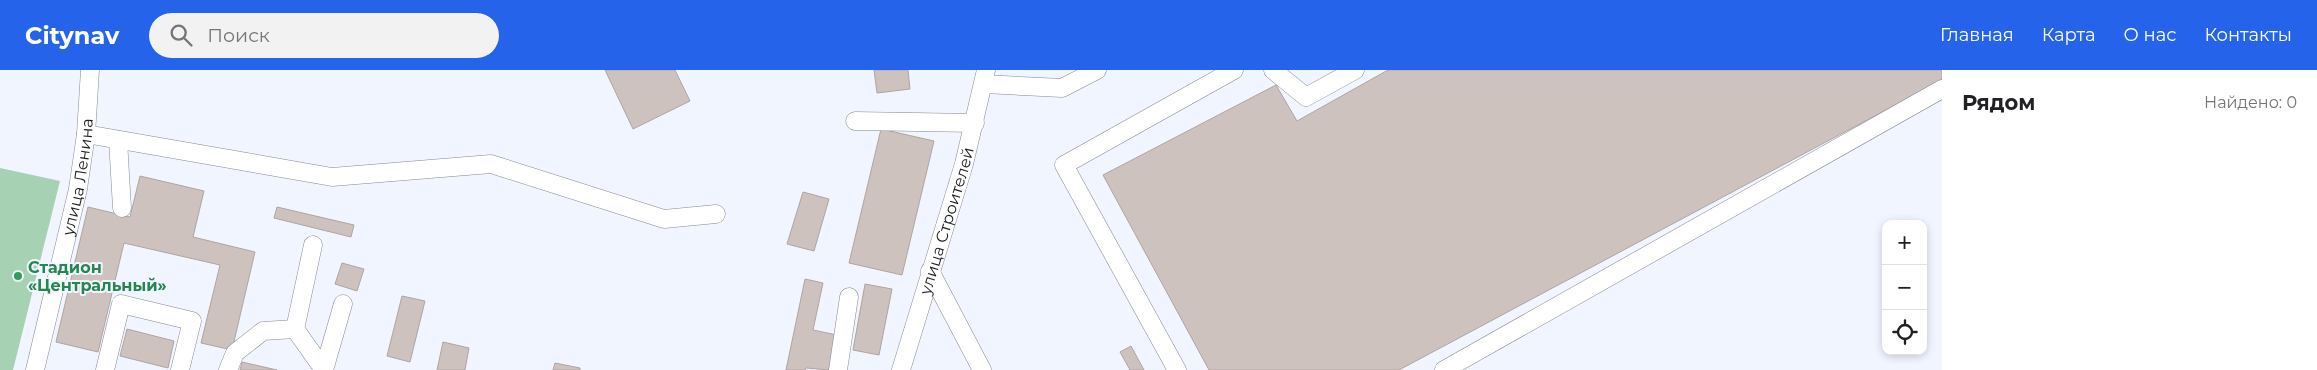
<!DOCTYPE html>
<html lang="ru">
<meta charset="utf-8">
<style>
:root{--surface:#fff;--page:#f2f2f2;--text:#202124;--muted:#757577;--line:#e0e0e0;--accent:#2563eb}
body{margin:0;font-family:Montserrat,sans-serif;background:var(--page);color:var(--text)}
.controls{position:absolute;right:15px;bottom:15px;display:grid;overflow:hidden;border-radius:10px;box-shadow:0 2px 8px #0003}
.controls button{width:45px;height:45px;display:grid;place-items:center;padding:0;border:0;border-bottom:1px solid var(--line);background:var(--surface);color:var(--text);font:25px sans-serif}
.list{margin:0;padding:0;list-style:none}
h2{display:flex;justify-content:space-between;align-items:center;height:65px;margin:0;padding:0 20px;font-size:21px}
h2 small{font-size:16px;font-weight:400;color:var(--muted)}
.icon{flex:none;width:28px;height:28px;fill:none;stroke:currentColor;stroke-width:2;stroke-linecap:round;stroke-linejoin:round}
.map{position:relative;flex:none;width:1942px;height:300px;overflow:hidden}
header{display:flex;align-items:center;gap:30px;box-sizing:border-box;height:70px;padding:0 25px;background:var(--accent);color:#fff}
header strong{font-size:24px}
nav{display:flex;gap:28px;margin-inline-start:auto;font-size:18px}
.search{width:350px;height:45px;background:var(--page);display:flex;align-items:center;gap:12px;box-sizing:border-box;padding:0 18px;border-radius:28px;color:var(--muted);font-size:19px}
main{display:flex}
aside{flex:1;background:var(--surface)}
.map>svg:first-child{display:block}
.green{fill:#a6d1b2}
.building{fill:#cec2bf;stroke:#afa4a1}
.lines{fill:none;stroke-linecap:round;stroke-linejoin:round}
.minor-casing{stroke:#858992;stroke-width:19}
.minor{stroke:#fff;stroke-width:18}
.leisure-dot{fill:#2e9e5b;stroke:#f0f5ff;stroke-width:2}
.labels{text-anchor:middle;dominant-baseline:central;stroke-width:4;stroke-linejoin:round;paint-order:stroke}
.street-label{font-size:16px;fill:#1a1c1f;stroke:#f0f5ff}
.leisure-label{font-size:16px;font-weight:bold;fill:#27864d;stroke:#f0f5ff;text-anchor:start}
</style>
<header>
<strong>Citynav</strong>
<div class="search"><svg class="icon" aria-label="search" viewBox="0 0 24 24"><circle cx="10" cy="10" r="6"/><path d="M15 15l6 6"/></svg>Поиск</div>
<nav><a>Главная</a><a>Карта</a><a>О нас</a><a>Контакты</a></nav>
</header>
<main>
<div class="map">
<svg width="1942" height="300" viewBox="0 0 1942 300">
<rect width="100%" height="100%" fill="#f0f5ff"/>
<path class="green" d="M0 98 60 111 13 300H0Z"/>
<path class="building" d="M605 0H675L690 31 633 59Z
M874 0H908L910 19 877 23Z
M1388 0H1942V10L1399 300H1209L1103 105 1276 15 1297 51Z
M881 59 934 71 902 205 849 193Z
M140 106 204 121 193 167 255 182 232 280 201 273 220 195 124 173 98 282 56 272 88 137 130 147Z
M803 122 829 129 814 181 787 174Z
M277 137 354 155 351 167 274 148Z
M342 193 364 199 357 221 335 214Z
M805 209 823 213 813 260 837 265 830 300 806 298 805 300H786Z
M865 214 892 219 879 285 853 280Z
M402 226 425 231 410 292 387 286Z
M127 259 174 271 168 298 120 286Z
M443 272 469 278 465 300H437Z
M1131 276 1144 300H1130L1120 282Z
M242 292 277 300H240Z
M555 293 580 298V300H553Z"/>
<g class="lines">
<g class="minor-casing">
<g id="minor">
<path d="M1273 0 1306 27 1355 0"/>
<path d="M984 14 1062 18 1097 0"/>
<path d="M855 51 975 53"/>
<path d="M86 64 332 107 491 94 664 149 716 144"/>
<path d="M118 70 122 138"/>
<path d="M313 175 295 259 324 300"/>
<path d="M930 201 982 300"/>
<path id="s1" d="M35 300 78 119 86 64 90 0"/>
<path d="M105 300 121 234 192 251 180 300"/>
<path d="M228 300 235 283 263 261 295 259"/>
<path d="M324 300 343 234"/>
<path d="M838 300 849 227"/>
<path id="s2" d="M901 300 964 94 986 0"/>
<path d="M1177 300 1064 95 1234 0"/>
<path d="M1444 300 1942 19"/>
</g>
</g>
<use href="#minor" class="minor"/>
</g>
<circle class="leisure-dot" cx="18" cy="206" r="5"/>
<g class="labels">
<g class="street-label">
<text stroke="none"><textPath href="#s1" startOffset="198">улица Ленина</textPath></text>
<text stroke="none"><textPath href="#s2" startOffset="156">улица Строителей</textPath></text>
</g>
<g class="leisure-label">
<text x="28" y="197">Стадион<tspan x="28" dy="18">«Центральный»</tspan></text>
</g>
</g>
</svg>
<div class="controls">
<button>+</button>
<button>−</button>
<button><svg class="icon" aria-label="locate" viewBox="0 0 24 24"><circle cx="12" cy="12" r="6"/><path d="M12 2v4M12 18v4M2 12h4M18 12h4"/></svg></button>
</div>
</div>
<aside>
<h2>Рядом<small>Найдено: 0</small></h2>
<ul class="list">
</ul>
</aside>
</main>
